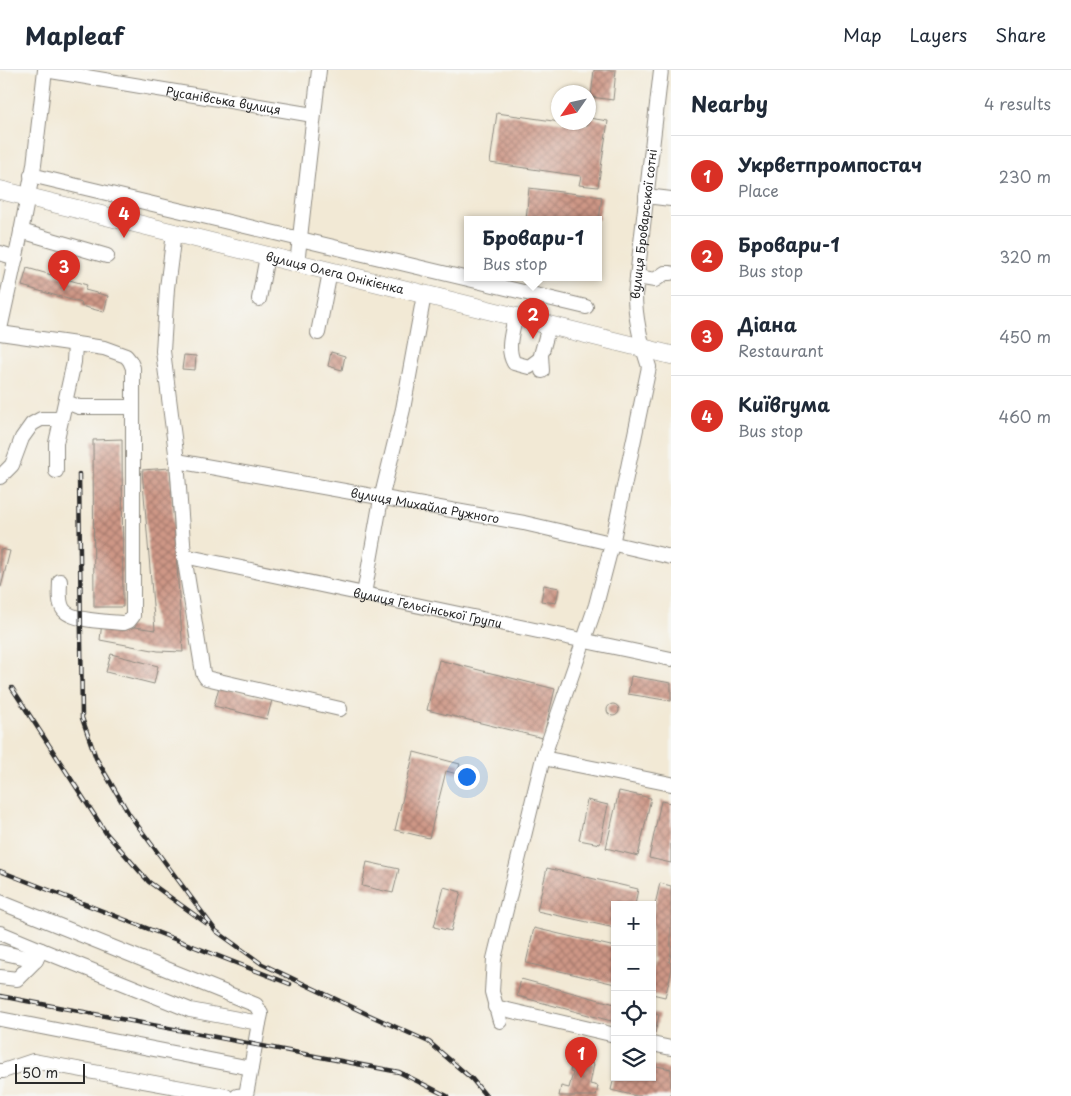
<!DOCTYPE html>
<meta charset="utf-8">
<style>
:root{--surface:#fff;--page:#f6f6f7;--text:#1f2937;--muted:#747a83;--line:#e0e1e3;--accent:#d93025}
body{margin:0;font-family:"Playpen Sans",sans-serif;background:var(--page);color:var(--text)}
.controls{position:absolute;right:15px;bottom:15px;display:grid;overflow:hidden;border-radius:0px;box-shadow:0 1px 4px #0004}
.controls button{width:45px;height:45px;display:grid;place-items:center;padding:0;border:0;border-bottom:1px solid var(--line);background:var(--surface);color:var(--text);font:25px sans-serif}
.compass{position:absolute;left:551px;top:15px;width:45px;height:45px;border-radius:50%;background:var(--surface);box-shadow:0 1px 4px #0004;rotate:236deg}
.scale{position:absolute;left:15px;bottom:12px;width:70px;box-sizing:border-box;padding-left:5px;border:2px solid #2b2b2b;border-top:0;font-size:14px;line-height:18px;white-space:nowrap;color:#2b2b2b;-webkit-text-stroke:4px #f6f6f2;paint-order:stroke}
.you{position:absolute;left:466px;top:706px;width:18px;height:18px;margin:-12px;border:4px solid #fff;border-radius:50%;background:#1a73e8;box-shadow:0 0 0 8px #1a73e833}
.badge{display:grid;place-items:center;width:32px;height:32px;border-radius:50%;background:var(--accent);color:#fff;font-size:16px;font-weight:700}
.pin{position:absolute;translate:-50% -41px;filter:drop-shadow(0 1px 2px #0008)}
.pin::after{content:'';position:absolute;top:26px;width:18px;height:15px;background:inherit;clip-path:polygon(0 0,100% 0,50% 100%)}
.popup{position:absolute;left:464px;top:146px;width:138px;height:65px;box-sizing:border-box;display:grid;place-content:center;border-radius:0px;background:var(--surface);filter:drop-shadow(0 1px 4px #0005);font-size:16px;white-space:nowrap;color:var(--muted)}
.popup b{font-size:19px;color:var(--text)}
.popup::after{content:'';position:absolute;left:50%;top:100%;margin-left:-10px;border:10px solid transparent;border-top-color:var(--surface)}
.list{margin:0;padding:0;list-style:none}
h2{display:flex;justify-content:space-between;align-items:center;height:65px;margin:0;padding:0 20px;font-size:21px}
h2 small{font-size:16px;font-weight:400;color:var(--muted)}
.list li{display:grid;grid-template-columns:32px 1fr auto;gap:15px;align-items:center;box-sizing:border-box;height:80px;padding:0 20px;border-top:1px solid var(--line)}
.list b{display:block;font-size:19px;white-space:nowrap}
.list p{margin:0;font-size:16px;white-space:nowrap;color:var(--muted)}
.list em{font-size:16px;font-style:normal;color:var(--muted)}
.icon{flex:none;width:28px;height:28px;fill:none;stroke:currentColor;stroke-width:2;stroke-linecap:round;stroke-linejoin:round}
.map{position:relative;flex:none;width:671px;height:1026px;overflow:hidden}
header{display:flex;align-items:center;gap:30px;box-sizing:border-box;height:70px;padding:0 25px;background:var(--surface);border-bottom:1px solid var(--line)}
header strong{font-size:24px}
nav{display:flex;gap:28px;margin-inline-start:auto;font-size:18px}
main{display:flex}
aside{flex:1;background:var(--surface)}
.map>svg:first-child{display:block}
.building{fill:url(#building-cross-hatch)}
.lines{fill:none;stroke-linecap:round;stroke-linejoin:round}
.minor-casing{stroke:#8e8a80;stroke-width:16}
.major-casing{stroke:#8e8a80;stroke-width:19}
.minor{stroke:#fff;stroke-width:14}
.major{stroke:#fff;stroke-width:18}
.rail-casing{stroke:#2b2b2b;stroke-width:4.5}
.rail{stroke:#f6f6f2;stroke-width:2.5;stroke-dasharray:8;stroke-linecap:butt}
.labels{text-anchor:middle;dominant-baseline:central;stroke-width:4;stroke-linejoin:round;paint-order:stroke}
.street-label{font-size:12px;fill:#2b2b2b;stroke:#f6f6f2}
</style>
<header>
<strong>Mapleaf</strong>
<nav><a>Map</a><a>Layers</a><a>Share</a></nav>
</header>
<main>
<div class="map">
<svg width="671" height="1026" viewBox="0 0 671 1026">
<defs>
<pattern id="building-cross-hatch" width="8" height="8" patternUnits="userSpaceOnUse" patternTransform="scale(1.25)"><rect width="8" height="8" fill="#ce9786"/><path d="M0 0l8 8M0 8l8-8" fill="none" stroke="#a77b6e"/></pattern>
</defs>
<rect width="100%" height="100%" fill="#f6f6f2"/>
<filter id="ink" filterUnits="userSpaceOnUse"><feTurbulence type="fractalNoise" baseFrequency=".02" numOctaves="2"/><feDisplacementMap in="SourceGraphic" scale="10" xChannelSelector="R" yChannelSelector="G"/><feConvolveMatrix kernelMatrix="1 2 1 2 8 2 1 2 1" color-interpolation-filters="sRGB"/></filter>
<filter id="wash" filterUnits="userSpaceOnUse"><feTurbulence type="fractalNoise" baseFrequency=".0096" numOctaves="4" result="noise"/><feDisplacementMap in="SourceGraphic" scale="20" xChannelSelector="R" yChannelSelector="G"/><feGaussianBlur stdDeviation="1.12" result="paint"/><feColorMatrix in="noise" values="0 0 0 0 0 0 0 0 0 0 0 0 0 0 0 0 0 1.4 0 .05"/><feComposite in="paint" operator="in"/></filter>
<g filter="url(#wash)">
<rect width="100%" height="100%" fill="#f2e9d5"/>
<g id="blocks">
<path class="building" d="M594 0H616L613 30 591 27Z
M497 43 588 56 589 48 608 51 598 117 579 115 581 106 490 93Z
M529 118 602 127 599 150H526Z
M27 198 87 215 85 220 108 226 104 242 81 236 82 233 22 216Z
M331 282 345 286 342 300 328 296Z
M184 285 196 286 195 300 182 299Z
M122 369 123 537H94L93 370Z
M170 398 183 582 158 581 100 570 102 552 155 560 142 400Z
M0 479 10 481 1 517H0Z
M544 515 559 518 556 533 541 531Z
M111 584 158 596 154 614 106 602Z
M439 590 555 619 543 668 427 640Z
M631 606 671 613V631L628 624Z
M219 617 272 630 267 649 214 636Z
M607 640a6 6 0 1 1 12 0a6 6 0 1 1-12 0Z
M414 682 460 694 457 704 446 701 429 768 395 760Z
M619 721 651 728 638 786 606 778Z
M587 730 608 735 600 774 579 770Z
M661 731 671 733V793L649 788Z
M367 792 399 799 393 823 362 816Z
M547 798 638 819 635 835H615V858L537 841Z
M660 813 671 816V884L669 892 671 893V903L665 927 652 924V896L654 888H652V848Z
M444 817 461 822 451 861 434 857Z
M534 858 615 877V914L526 893Z
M521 909 615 934V952L517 926Z
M652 943 659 945 655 963 652 962Z
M573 989 594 994 590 1014 598 1016 596 1026H559L561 1016 569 1018 573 1003 570 1002Z
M652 995 671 999V1026H636L611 1020 614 1007H652Z"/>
</g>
</g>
<g filter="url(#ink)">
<use href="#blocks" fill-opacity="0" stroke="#8e8a80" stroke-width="1"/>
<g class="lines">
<g class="minor-casing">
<g id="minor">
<path d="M31 105 586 237"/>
<path d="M646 126 671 129"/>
<path d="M21 161 107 186"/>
<path d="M174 163 167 218 163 281 177 391 184 486 203 603 206 608 340 639"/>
<path d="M0 183 16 188"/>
<path d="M297 194 319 0"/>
<path d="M637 207 655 210 665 203H670"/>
<path d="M259 229 267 186"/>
<path d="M515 247C512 263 506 279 514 293L529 297 541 288"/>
<path id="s1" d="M0 259 19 172 34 95 45 0 313 45"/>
<path d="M0 263 104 278 126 286 130 291 133 298V546L129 551 124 553C110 552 70 551 63 539 58 531 60 519 60 511"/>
<path d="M318 263 330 202"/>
<path d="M542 301 541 285 549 256"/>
<path d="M66 332 79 337H132"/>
<path id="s2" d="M177 391 524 453 671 487"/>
<path d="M56 401V373L74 292 75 274"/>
<path d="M0 407 12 395 22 368 32 354 41 349H61"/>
<path id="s3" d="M184 486 671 589"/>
<path d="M364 524 381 429 403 339 424 225"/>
<path d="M543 688 671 714"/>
<path d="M0 832 256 935 261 944 259 953"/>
<path d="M0 863 41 880"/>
<path d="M0 882 36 890 41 880 190 940 259 953 251 998"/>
<path d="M0 907 17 909 36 890"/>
<path d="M495 937 615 965"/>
<path d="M0 949 251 998 246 1025 237 1026"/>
<path id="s4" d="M500 951 492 922 494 889 543 688 596 535 612 474 649 297C641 273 635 250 635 225L661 0"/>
<path d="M652 974 671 978"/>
<path d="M0 1001H3L33 991 226 1026"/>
</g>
</g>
<g class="major-casing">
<g id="major">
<path id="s5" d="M0 120 671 285"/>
</g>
</g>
<use href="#minor" class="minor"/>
<use href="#major" class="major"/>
<g class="rail-casing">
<path id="rail" d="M79 404 82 648 96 688 129 744 216 861 262 894 367 944 429 972 472 1009 486 1026
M12 618 106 763 149 812 206 853
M0 801 290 914
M0 926 399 1002 447 1026"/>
</g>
<use href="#rail" class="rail"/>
</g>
</g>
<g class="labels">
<g class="street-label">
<text stroke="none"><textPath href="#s1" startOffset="444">Русанівська вулиця</textPath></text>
<text stroke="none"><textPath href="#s4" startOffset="821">вулиця Броварської сотні</textPath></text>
<text stroke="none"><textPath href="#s5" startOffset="345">вулиця Олега Онікієнка</textPath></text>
<text stroke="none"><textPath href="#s2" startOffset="252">вулиця Михайла Ружного</textPath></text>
<text stroke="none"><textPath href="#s3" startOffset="249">вулиця Гельсінської Групи</textPath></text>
</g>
</g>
</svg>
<div class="controls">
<button>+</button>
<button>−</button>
<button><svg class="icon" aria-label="locate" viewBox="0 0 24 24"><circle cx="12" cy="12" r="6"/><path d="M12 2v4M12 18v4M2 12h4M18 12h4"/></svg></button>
<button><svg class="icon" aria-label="layers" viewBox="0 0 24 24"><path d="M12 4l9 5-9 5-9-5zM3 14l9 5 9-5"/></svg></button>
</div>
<svg class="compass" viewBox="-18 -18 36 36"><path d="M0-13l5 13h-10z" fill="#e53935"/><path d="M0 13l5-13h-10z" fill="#747a83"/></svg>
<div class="scale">50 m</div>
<div class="you"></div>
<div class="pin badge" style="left:581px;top:1008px">1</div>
<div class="pin badge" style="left:533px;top:269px">2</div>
<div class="popup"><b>Бровари-1</b>Bus stop</div>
<div class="pin badge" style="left:64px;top:221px">3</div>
<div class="pin badge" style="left:124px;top:168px">4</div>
</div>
<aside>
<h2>Nearby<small>4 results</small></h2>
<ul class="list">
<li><span class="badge">1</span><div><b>Укрветпромпостач</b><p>Place</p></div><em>230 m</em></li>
<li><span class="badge">2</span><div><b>Бровари-1</b><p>Bus stop</p></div><em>320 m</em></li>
<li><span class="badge">3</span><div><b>Діана</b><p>Restaurant</p></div><em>450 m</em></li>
<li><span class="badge">4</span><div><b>Київгума</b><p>Bus stop</p></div><em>460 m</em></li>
</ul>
</aside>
</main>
